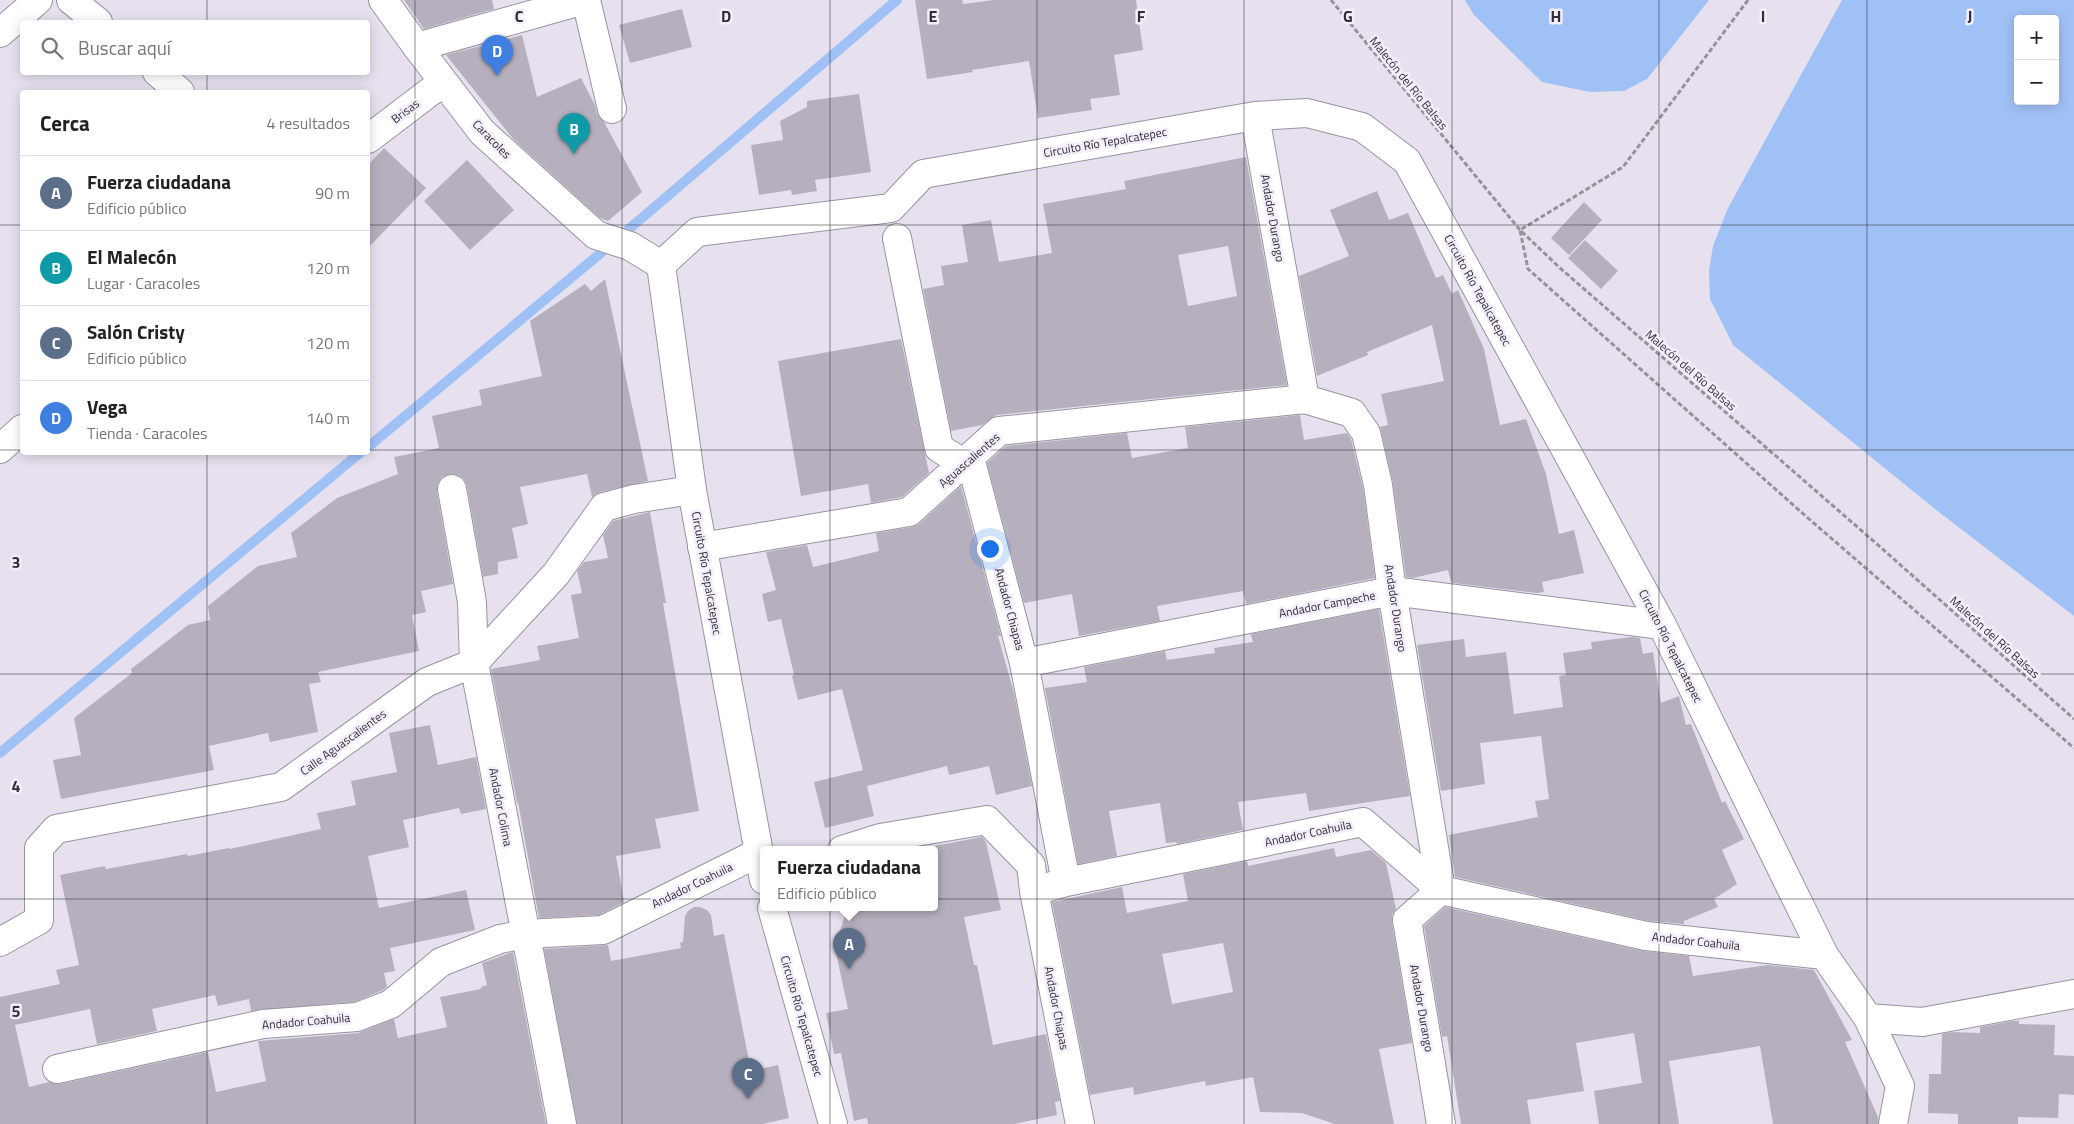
<!DOCTYPE html>
<html lang="es">
<meta charset="utf-8">
<style>
:root{--surface:#fff;--page:#f6f6f6;--text:#222;--muted:#767676;--line:#e0e0e0;--accent:#387c8b}
body{margin:0;font-family:"Titillium Web",sans-serif;background:var(--page);color:var(--text)}
.controls{position:absolute;right:15px;top:15px;display:grid;overflow:hidden;border-radius:5px;box-shadow:0 2px 12px #0003}
.controls button{width:45px;height:45px;display:grid;place-items:center;padding:0;border:0;border-bottom:1px solid var(--line);background:var(--surface);color:var(--text);font:25px sans-serif}
.you{position:absolute;left:989px;top:548px;width:18px;height:18px;margin:-12px;border:4px solid #fff;border-radius:50%;background:#1a73e8;box-shadow:0 0 0 8px #1a73e833}
.badge{display:grid;place-items:center;width:32px;height:32px;border-radius:50%;background:var(--accent);color:#fff;font-size:16px;font-weight:700}
.pin{position:absolute;translate:-50% -41px;filter:drop-shadow(0 1px 2px #0008)}
.pin::after{content:'';position:absolute;top:26px;width:18px;height:15px;background:inherit;clip-path:polygon(0 0,100% 0,50% 100%)}
.popup{position:absolute;left:760px;top:846px;width:178px;height:65px;box-sizing:border-box;display:grid;place-content:center;border-radius:5px;background:var(--surface);filter:drop-shadow(0 1px 4px #0005);font-size:16px;white-space:nowrap;color:var(--muted)}
.popup b{font-size:19px;color:var(--text)}
.popup::after{content:'';position:absolute;left:50%;top:100%;margin-left:-10px;border:10px solid transparent;border-top-color:var(--surface)}
.list{margin:0;padding:0;list-style:none}
h2{display:flex;justify-content:space-between;align-items:center;height:65px;margin:0;padding:0 20px;font-size:21px}
h2 small{font-size:16px;font-weight:400;color:var(--muted)}
.list li{display:grid;grid-template-columns:32px 1fr auto;gap:15px;align-items:center;box-sizing:border-box;height:75px;padding:0 20px;border-top:1px solid var(--line)}
.list b{display:block;font-size:19px;white-space:nowrap}
.list p{margin:0;font-size:16px;white-space:nowrap;color:var(--muted)}
.list em{font-size:16px;font-style:normal;color:var(--muted)}
.icon{flex:none;width:28px;height:28px;fill:none;stroke:currentColor;stroke-width:2;stroke-linecap:round;stroke-linejoin:round}
.map{position:relative;flex:none;width:2074px;height:1124px;overflow:hidden}
.search{position:absolute;background:var(--surface);box-shadow:0 2px 12px #0003;left:20px;top:20px;width:350px;height:55px;display:flex;align-items:center;gap:12px;box-sizing:border-box;padding:0 18px;border-radius:5px;color:var(--muted);font-size:19px}
.panel{position:absolute;background:var(--surface);box-shadow:0 2px 12px #0003;left:20px;top:90px;width:350px;height:365px;border-radius:5px}
.map>svg:first-child{display:block}
.water{fill:#a0c1f6;fill-rule:evenodd}
.lines{fill:none;stroke-linecap:round;stroke-linejoin:round}
.stream{stroke:#a0c1f6;stroke-width:10}
.building{fill:#b6b0be;fill-rule:evenodd}
.minor-casing{stroke:#9893a0;stroke-width:30}
.tertiary-casing{stroke:#9893a0;stroke-width:30}
.path{stroke:#96929c;stroke-width:3;stroke-dasharray:5 2.5;stroke-linecap:butt}
.minor{stroke:#fff;stroke-width:28}
.tertiary{stroke:#fff;stroke-width:28}
.grid{fill:none;stroke:#312f34;stroke-width:1;stroke-opacity:0.55}
.labels{text-anchor:middle;dominant-baseline:central;stroke-width:5;stroke-linejoin:round;paint-order:stroke}
.street-label{font-size:12px;fill:#312f34;stroke:#f4eefc}
.grid-label{font-size:16px;text-anchor:middle;font-weight:bold;fill:#312f34;stroke:#f4eefc;stroke-width:5;stroke-linejoin:round;paint-order:stroke}
</style>
<div class="map">
<svg width="2074" height="1124" viewBox="0 0 2074 1124">
<rect width="100%" height="100%" fill="#e7e1ef"/>
<path class="water" d="M1465 0H1709L1647 79 1624 91 1590 92 1542 82 1474 15Z
M1842 0H2074V616L1935 509 1733 345 1710 299 1709 271 1713 246 1728 208ZM2018 19H2055V101H2018Z"/>
<g class="lines">
<path class="stream" d="M368 447 602 252 897 0
M0 753 361 452"/>
</g>
<path class="building" d="M404 0H492L494 9 424 29Z
M915 0H962L963 4 994 0H1136L1143 50 1114 55 1120 95 1090 99 1092 110 1038 118 1029 61 972 70 973 72 927 79Z
M682 9 692 47 630 63 619 25Z
M522 35 537 97 581 78 595 105 597 113 604 122 642 192 608 221 600 218 514 140 446 55Z
M859 94 871 172 815 180 817 191 792 195 791 190 759 195 751 145 783 140 780 121 807 107V101Z
M384 148 426 188 368 248V165Z
M1246 157 1287 385 997 415 982 425 951 431 923 289 944 285 941 266 968 262 962 225 991 220 999 262 1052 253 1043 204 1126 189 1124 181ZM1228 246 1237 296 1188 306 1178 255Z
M467 160 514 210 470 250 424 201Z
M1377 191 1389 220 1408 213 1436 278 1443 275 1452 294 1458 290 1484 349 1500 425 1526 419 1546 474 1559 534 1574 530 1584 573 1542 582 1544 592 1537 593 1453 583 1451 582 1448 570 1413 578 1406 577 1393 483 1380 427 1388 425 1381 394 1444 381 1432 325 1367 352 1368 355 1317 376 1299 276 1349 256 1330 210Z
M1584 202 1602 220 1569 255 1551 238Z
M1585 240 1618 271 1601 289 1568 258Z
M605 279 648 481 600 492 592 497 587 474 520 487 528 524 512 528 518 558 498 562V574L483 577 467 486 464 479 458 475 450 474 442 477 438 483 437 492 453 584 421 591 426 612 412 615 419 651 318 672 321 682 309 684 318 732 270 742 268 733 209 746 214 770 61 799 53 760 81 755 74 718 132 673 131 669 188 625 210 620 208 606 258 566 297 557 291 533 337 498 398 474 394 457 439 448 432 416 482 405 479 390 542 376 530 321 585 284 591 291Z
M901 339 929 473 902 497 871 503 868 484 801 496 778 361Z
M1300 415 1304 440 1347 433 1351 439 1363 488 1375 578 1246 604 1243 591 1157 606 1160 621 1079 636 1072 594 1024 603 987 463 1006 446 1127 433 1132 458 1188 448 1185 427Z
M961 486 1001 636H998L1014 693 1032 786 996 795 989 766 949 775 947 766 867 786 874 816 825 828 814 782 863 770 842 689 798 700 792 676 794 675 781 619 768 622 762 594 776 590 766 552 807 545 813 567 879 551 876 533 912 527 919 524Z
M650 512 666 603H663L699 811 655 819 661 848 616 856 624 902 599 915 539 918 518 802 517 803 491 669 540 660 537 646 579 638 571 595 582 593 577 571 584 562 608 558 603 535 613 521Z
M1379 609 1410 796 1309 811 1306 793 1238 802 1243 830 1177 844 1176 842 1166 843 1160 803 1109 811 1117 856 1078 864 1045 688 1087 682 1084 667 1165 651 1167 660 1215 653 1214 648 1253 642 1251 634Z
M1632 637 1640 638 1643 654 1653 652 1661 703 1679 696 1686 725 1691 724 1722 803 1725 801 1744 839 1722 850 1737 884 1714 899 1718 907 1684 921V924L1649 921 1455 877 1449 835 1538 817 1535 801 1549 799 1541 736 1480 743 1485 784 1441 791 1417 645 1464 639 1466 657 1506 652 1514 714 1563 707 1559 676 1566 675 1563 653 1592 649 1591 642Z
M430 725 438 765 476 757 486 809 461 814 459 808 403 820 409 847 368 856 379 908 466 890 475 930 390 948 395 971 384 973 387 987 383 990 354 1002 251 1011 249 999 218 1006 215 995 152 1009 157 1031 97 1044 90 1009 15 1025 29 1087 49 1082 60 1084 208 1052 216 1092 266 1081 258 1041 358 1033 394 1019 398 1038 447 1027 440 997 481 989V987L487 985 482 963 513 952 546 1124H0V997L60 984 56 970 79 965 60 875 105 866 106 869 187 854 188 856 229 848 230 849 321 829 317 813 356 805 351 781 397 772 389 733Z
M982 837 986 842 1001 910 964 917 974 965H977L993 1045 1046 1034 1060 1101 1055 1102 1057 1115 1014 1124H868L867 1118 854 1121 841 1053 834 1054 826 1013 848 1009 835 948 847 908H934V846Z
M1334 848 1336 857 1371 850 1386 863 1396 909 1392 915V923L1412 1043 1379 1049 1394 1124H1335L1302 1113 1260 1112 1253 1077 1206 1086 1205 1081 1134 1095 1133 1087 1090 1095 1052 902 1122 887 1127 913 1188 901 1183 874 1247 861 1248 866ZM1223 943 1233 992 1172 1004 1162 954Z
M694 907H700L707 910 711 915 714 936 724 934 751 1071 778 1065 789 1118 763 1124H577L544 949 608 945 611 961 681 948 680 943 683 942 685 916 688 911Z
M1445 907 1643 951 1689 956 1693 976 1768 965 1814 970 1852 1040 1845 1042 1878 1117V1124H1773L1760 1046 1669 1061 1679 1124H1599L1594 1091 1642 1083 1634 1033 1576 1043 1584 1091 1527 1100 1531 1124H1461L1447 1036 1442 1037 1424 926Z
M2012 1021H2019V1024L2055 1025 2054 1055 2074 1056V1095L2059 1094 2058 1118 2018 1117V1124H1958V1114L1928 1113 1929 1074H1941L1942 1034 1952 1032 1980 1033V1027Z"/>
<g class="lines">
<g class="minor-casing">
<path id="minor" d="M71 0 98 22
M586 0 612 109
M417 47 584 0
M157 72 180 92
M1255 116 1305 399 1352 413 1366 433 1378 485 1392 591 1441 890 1407 920 1441 1124
M368 139 443 82
M897 238 939 448 973 469 1024 663 1066 882
M661 265 697 232 891 208 923 174 1255 116 1307 113 1362 127 1407 161 1662 625 1824 955 1868 1018 1900 1086 1893 1124
M0 449 22 429
M452 489 472 602 474 663 562 1124
M702 547 909 512 999 431 1305 399
M1024 663 1392 591 1662 625
M842 850 880 838 987 820 1031 865 1034 891 1080 1124
M1034 891 1066 882 1363 822 1441 890 1646 936 1824 955
M0 942 39 920V848L56 829 281 787 427 682 474 663 556 574 604 507 634 499 692 490
M1868 1018 1922 1022 2074 994
M57 1069 263 1024 357 1017 391 1004 441 962 500 939 526 934 603 930 758 853"/>
</g>
<g class="tertiary-casing">
<path id="tertiary" d="M383 0 417 47 482 132 596 235 630 246 661 265 692 490 764 880
M0 33 38 0
M772 908 833 1124"/>
</g>
<path class="path" d="M1331 0 1520 230 1560 268 1878 545 2074 719
M1748 0 1623 167 1520 230 1528 269 1809 519 2074 748"/>
<use href="#minor" class="minor"/>
<use href="#tertiary" class="tertiary"/>
</g>
<path class="grid" d="M207 0V22M415 0V1124M622 0V1124M830 0V1124M1037 0V1124M1244 0V1124M1452 0V1124M1659 0V1124M1867 0V1124M207 72V92M0 225H22M368 225H2074M0 450H22M368 450H2074M207 452V1124M0 674H2074M0 899H2074"/>
<g class="labels">
<g class="street-label">
<text transform="translate(1409 83) rotate(51)">Malecón del Río Balsas</text>
<text transform="translate(405 111) rotate(-37)">Brisas</text>
<text transform="translate(492 139) rotate(45)">Caracoles</text>
<text transform="translate(1105 142) rotate(-10)">Circuito Río Tepalcatepec</text>
<text transform="translate(1273 218) rotate(80)">Andador Durango</text>
<text transform="translate(1478 290) rotate(61)">Circuito Río Tepalcatepec</text>
<text transform="translate(1691 370) rotate(41)">Malecón del Río Balsas</text>
<text transform="translate(969 460) rotate(-41)">Aguascalientes</text>
<text transform="translate(707 573) rotate(80)">Circuito Río Tepalcatepec</text>
<text transform="translate(1327 604) rotate(-11)">Andador Campeche</text>
<text transform="translate(1396 608) rotate(81)">Andador Durango</text>
<text transform="translate(1010 609) rotate(75)">Andador Chiapas</text>
<text transform="translate(1995 637) rotate(42)">Malecón del Río Balsas</text>
<text transform="translate(1671 646) rotate(63)">Circuito Río Tepalcatepec</text>
<text transform="translate(343 742) rotate(-36)">Calle Aguascalientes</text>
<text transform="translate(501 807) rotate(79)">Andador Colima</text>
<text transform="translate(1308 833) rotate(-12)">Andador Coahuila</text>
<text transform="translate(692 885) rotate(-26)">Andador Coahuila</text>
<text transform="translate(1696 941) rotate(6)">Andador Coahuila</text>
<text transform="translate(1057 1008) rotate(79)">Andador Chiapas</text>
<text transform="translate(1422 1008) rotate(80)">Andador Durango</text>
<text transform="translate(802 1016) rotate(74)">Circuito Río Tepalcatepec</text>
<text transform="translate(306 1021) rotate(-5)">Andador Coahuila</text>
</g>
</g>
<g class="grid-label">
<text x="519" y="22">C</text>
<text x="726" y="22">D</text>
<text x="933" y="22">E</text>
<text x="1141" y="22">F</text>
<text x="1348" y="22">G</text>
<text x="1556" y="22">H</text>
<text x="1763" y="22">I</text>
<text x="1970" y="22">J</text>
<text x="16" y="568">3</text>
<text x="16" y="792">4</text>
<text x="16" y="1017">5</text>
</g>
</svg>
<div class="controls">
<button>+</button>
<button>−</button>
</div>
<div class="you"></div>
<div class="pin badge" style="left:849px;top:969px;background:#5c6f8a">A</div>
<div class="popup"><b>Fuerza ciudadana</b>Edificio público</div>
<div class="pin badge" style="left:574px;top:154px;background:#0f9aa8">B</div>
<div class="pin badge" style="left:748px;top:1099px;background:#5c6f8a">C</div>
<div class="pin badge" style="left:497px;top:76px;background:#3f7fe0">D</div>
<div class="search"><svg class="icon" aria-label="search" viewBox="0 0 24 24"><circle cx="10" cy="10" r="6"/><path d="M15 15l6 6"/></svg>Buscar aquí</div>
<section class="panel">
<h2>Cerca<small>4 resultados</small></h2>
<ul class="list">
<li><span class="badge" style="background:#5c6f8a">A</span><div><b>Fuerza ciudadana</b><p>Edificio público</p></div><em>90 m</em></li>
<li><span class="badge" style="background:#0f9aa8">B</span><div><b>El Malecón</b><p>Lugar · Caracoles</p></div><em>120 m</em></li>
<li><span class="badge" style="background:#5c6f8a">C</span><div><b>Salón Cristy</b><p>Edificio público</p></div><em>120 m</em></li>
<li><span class="badge" style="background:#3f7fe0">D</span><div><b>Vega</b><p>Tienda · Caracoles</p></div><em>140 m</em></li>
</ul>
</section>
</div>
